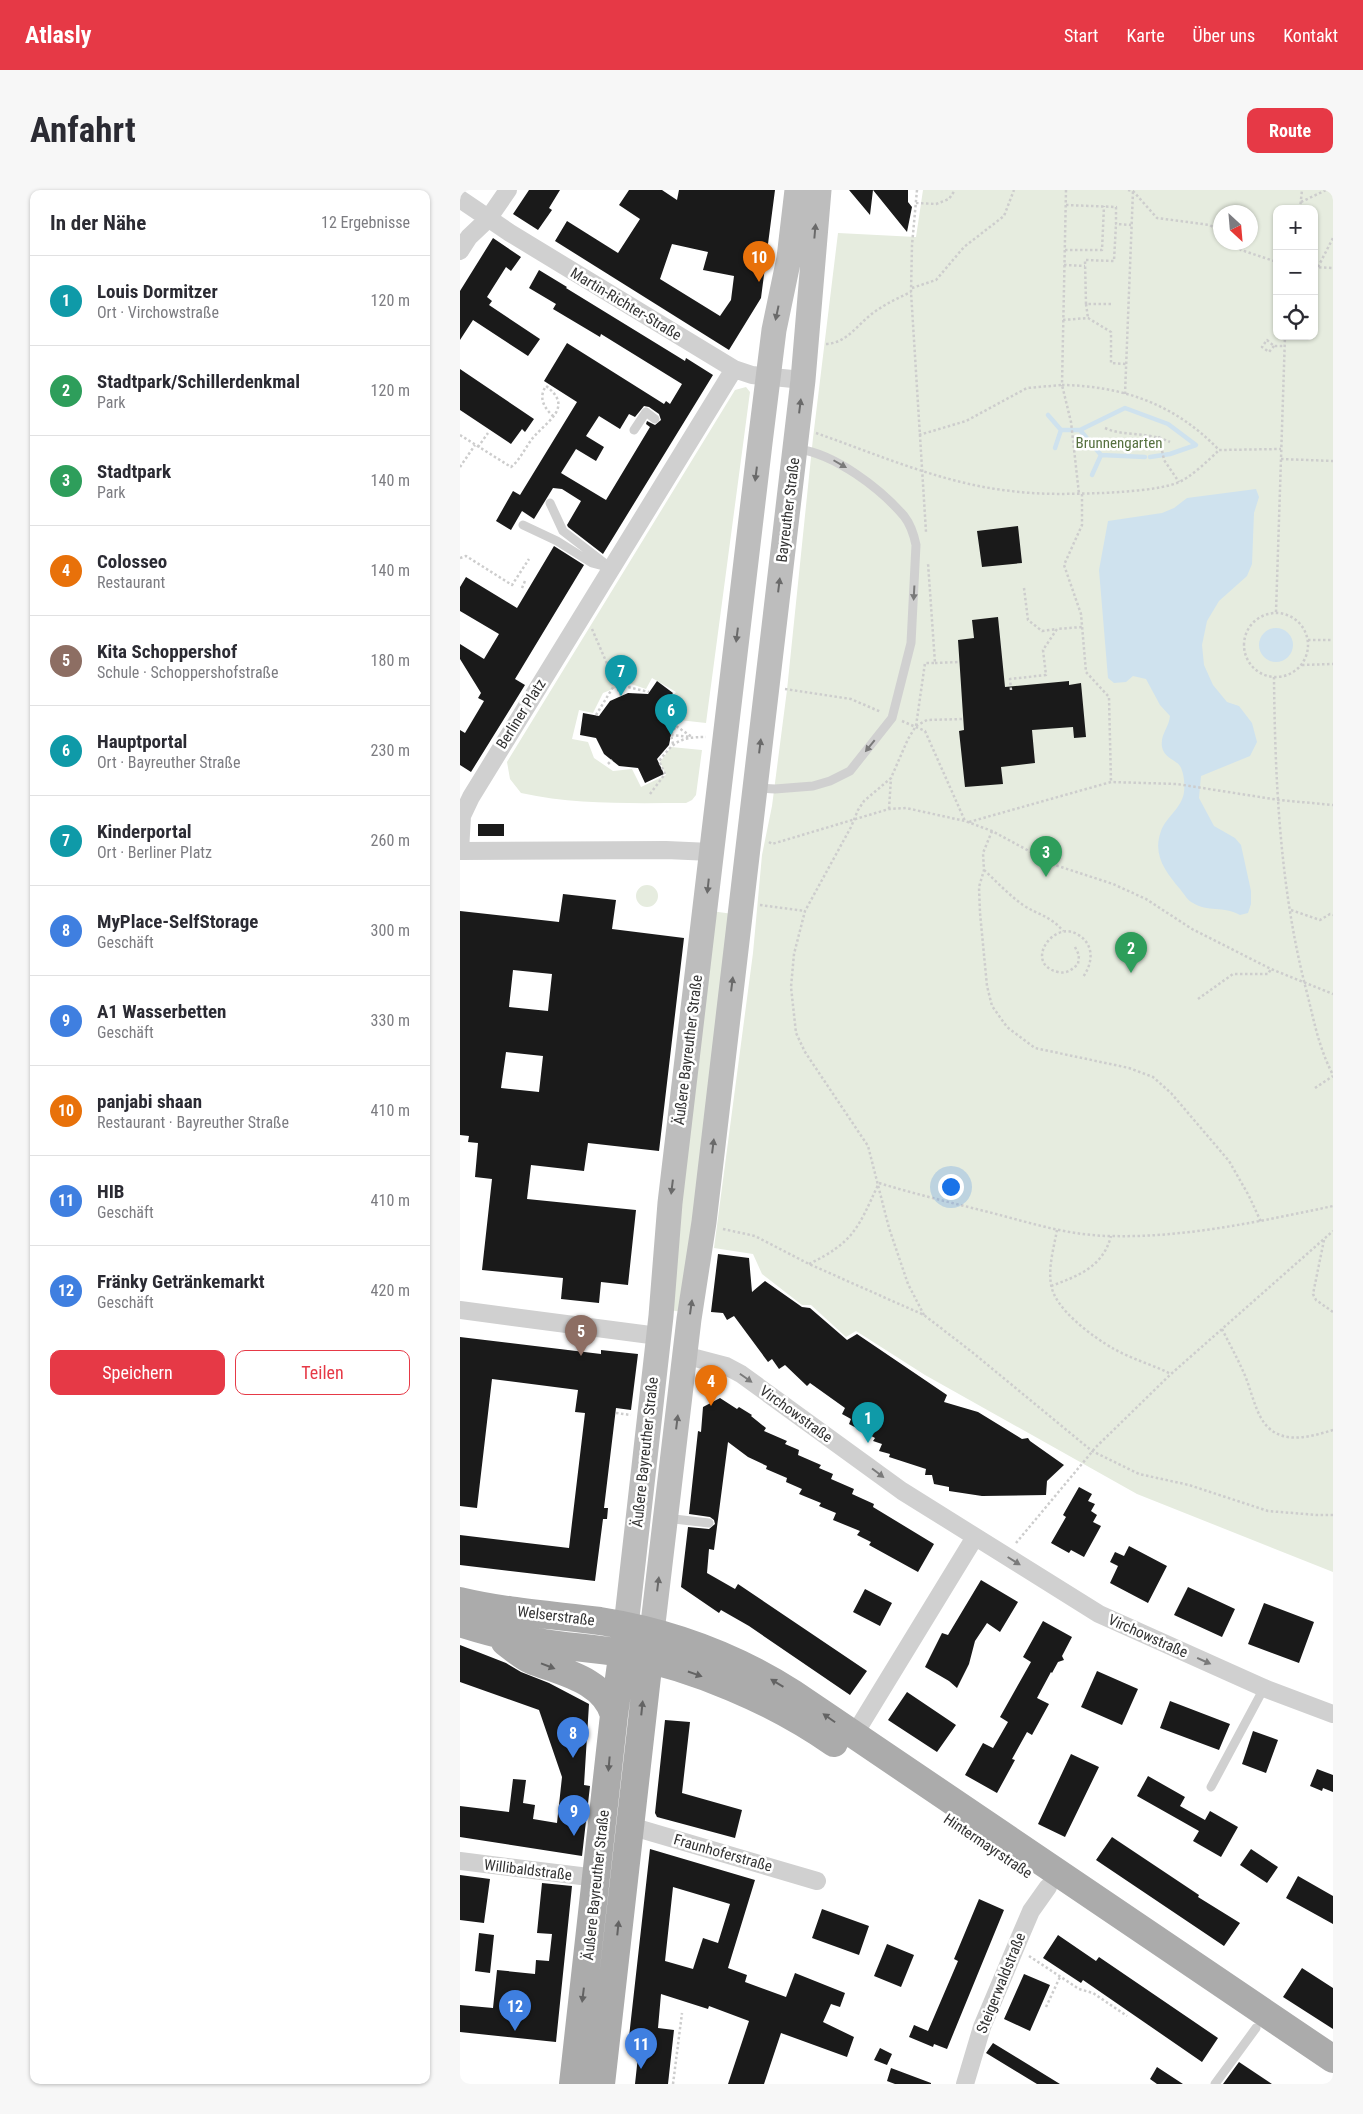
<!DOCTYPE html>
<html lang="de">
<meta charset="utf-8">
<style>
:root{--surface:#fff;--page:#f7f7f7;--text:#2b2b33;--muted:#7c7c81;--line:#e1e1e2;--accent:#e63946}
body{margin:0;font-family:"Roboto Condensed",sans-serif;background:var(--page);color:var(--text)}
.controls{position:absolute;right:15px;top:15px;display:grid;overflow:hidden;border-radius:10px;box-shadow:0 1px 4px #0004}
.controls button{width:45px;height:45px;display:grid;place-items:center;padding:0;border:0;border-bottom:1px solid var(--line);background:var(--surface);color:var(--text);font:25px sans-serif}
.compass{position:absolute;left:753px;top:15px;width:45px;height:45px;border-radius:50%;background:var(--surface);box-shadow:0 1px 4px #0004;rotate:154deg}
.you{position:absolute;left:490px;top:996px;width:18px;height:18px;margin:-12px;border:4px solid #fff;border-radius:50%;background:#1a73e8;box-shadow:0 0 0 8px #1a73e833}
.badge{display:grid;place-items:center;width:32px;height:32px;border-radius:50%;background:var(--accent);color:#fff;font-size:16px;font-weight:700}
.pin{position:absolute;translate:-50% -41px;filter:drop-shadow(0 1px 2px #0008)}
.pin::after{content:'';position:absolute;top:26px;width:18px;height:15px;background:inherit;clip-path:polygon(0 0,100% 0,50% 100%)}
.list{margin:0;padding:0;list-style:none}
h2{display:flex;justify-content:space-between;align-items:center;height:65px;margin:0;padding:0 20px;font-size:21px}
h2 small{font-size:16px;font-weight:400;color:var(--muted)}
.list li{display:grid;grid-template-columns:32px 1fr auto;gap:15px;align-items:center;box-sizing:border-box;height:90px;padding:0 20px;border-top:1px solid var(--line)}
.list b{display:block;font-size:19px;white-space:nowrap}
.list p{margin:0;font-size:16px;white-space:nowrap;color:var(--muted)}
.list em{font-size:16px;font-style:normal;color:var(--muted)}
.actions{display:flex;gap:10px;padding:15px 20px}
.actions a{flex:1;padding:11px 0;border:1px solid var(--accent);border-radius:10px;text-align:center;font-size:18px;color:var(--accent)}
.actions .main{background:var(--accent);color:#fff}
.icon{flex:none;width:28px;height:28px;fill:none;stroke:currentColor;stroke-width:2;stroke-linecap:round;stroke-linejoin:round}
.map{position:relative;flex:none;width:873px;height:1894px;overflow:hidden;border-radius:10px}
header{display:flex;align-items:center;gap:30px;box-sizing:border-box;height:70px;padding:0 25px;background:var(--accent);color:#fff}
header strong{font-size:24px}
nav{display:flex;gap:28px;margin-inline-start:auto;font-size:18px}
.intro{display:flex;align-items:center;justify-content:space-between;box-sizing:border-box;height:120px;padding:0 30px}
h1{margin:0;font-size:35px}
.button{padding:12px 22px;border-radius:10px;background:var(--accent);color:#fff;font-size:18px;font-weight:700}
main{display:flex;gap:30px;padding:0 30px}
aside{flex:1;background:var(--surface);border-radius:10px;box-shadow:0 1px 4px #0004}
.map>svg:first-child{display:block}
.green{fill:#e6ecdf;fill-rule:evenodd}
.water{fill:#cfe2ee}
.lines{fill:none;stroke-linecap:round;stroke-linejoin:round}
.stream{stroke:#cfe2ee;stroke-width:4.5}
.building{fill:#1a1a1a;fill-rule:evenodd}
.path{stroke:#cdcdcd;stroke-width:2.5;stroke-dasharray:2.5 2.5;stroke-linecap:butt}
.lane{stroke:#d0d0d0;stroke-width:9}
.street{stroke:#d0d0d0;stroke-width:18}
.secondary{stroke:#bdbdbd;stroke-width:25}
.primary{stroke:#ababab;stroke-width:28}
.oneway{fill:#6a6a6a}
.oneway2{fill:#7a7a7a}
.oneway3{fill:#636363}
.labels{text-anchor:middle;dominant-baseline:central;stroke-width:5;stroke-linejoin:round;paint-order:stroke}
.street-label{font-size:15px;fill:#333;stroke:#fff}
.park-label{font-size:15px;fill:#56703f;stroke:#fff}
</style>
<header>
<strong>Atlasly</strong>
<nav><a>Start</a><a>Karte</a><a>Über uns</a><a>Kontakt</a></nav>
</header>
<div class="intro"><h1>Anfahrt</h1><a class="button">Route</a></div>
<main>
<aside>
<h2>In der Nähe<small>12 Ergebnisse</small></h2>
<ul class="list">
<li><span class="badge" style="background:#0f9aa8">1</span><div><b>Louis Dormitzer</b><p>Ort · Virchowstraße</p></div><em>120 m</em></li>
<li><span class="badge" style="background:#2e9e5b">2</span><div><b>Stadtpark/Schillerdenkmal</b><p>Park</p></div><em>120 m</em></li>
<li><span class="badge" style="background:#2e9e5b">3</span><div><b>Stadtpark</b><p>Park</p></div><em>140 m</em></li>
<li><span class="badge" style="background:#e8710a">4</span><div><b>Colosseo</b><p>Restaurant</p></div><em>140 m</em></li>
<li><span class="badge" style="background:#8d6e63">5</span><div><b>Kita Schoppershof</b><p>Schule · Schoppershofstraße</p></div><em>180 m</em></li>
<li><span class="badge" style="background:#0f9aa8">6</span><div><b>Hauptportal</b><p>Ort · Bayreuther Straße</p></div><em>230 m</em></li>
<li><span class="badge" style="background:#0f9aa8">7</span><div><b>Kinderportal</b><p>Ort · Berliner Platz</p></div><em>260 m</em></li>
<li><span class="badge" style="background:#3f7fe0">8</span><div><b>MyPlace-SelfStorage</b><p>Geschäft</p></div><em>300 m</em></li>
<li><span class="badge" style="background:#3f7fe0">9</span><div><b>A1 Wasserbetten</b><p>Geschäft</p></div><em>330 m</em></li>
<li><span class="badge" style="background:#e8710a">10</span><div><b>panjabi shaan</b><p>Restaurant · Bayreuther Straße</p></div><em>410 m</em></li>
<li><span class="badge" style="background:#3f7fe0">11</span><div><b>HIB</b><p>Geschäft</p></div><em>410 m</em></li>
<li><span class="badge" style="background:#3f7fe0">12</span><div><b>Fränky Getränkemarkt</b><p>Geschäft</p></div><em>420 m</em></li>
</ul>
<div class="actions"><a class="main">Speichern</a><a>Teilen</a></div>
</aside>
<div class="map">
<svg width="873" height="1894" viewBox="0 0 873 1894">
<rect width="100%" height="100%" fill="#fff"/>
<path class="green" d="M463 0H873V1382L677 1304 465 1185 396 1141 386 1147 351 1115H342L302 1084 293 1064 254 1058 293 763 302 665 312 616 327 500 353 248 378 43 456 47ZM817 19H854V146H817ZM761 22H791V52H761Z
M286 197 290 202 246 533 219 530 208 514 216 502 192 488 186 499 168 493 143 503 133 523 119 520 112 549 128 552 134 568 153 581 172 579 181 597 206 585 200 572 211 557 242 560 236 605 232 610 226 613C170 613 116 615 61 603L50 589 47 572 275 200Z
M176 706a11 11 0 1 1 22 0a11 11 0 1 1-22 0Z
M251 721 273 724 223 1122 209 1120Z"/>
<path class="water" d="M796 299 799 307 794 323 792 374 787 386 759 411 747 431 742 455 744 475 753 495 767 512 779 516 792 533 797 552 790 566 741 586 739 608 754 636 775 648 781 655 791 701V714L788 723 780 725C764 716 747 722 733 713 728 711 724 704 720 699 706 682 692 665 701 641 706 627 722 618 724 602 725 594 724 583 720 576 715 569 704 568 702 557 700 544 709 538 710 526L700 515 686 489 673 486 666 492 654 493 648 488 639 380 648 331 702 323 714 318 727 308Z
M799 455a17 17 0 1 1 34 0a17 17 0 1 1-34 0Z"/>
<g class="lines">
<path class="stream" d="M588 225 601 240
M601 240H620L665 218 708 234 736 255 710 264 690 267
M620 240 641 265 685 267
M595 258 601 240
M632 285 641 265"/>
</g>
<path class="building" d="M69 0H100L89 18 92 20 78 40 53 24Z
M169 0H202L217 10 219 0H315L301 108 269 160 95 51 107 31 158 63 180 29 159 15ZM212 54 248 62 243 80 274 86 271 110 260 126 200 89Z
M389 0H448V12L452 17 447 42 413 0 410 25Z
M33 48 61 67 51 81 46 77 27 107 32 111 29 115 80 149 68 166 13 130 0 150V101Z
M79 80 107 97 106 98 225 171 226 168 253 185 143 364 108 337 107 335 121 311 102 299 93 298 74 329 62 321 51 340 36 331 53 301 60 305 117 212 84 191 107 153 204 214 206 211 210 214 222 194 141 144 140 147 93 119 96 114 69 98ZM184 216 189 217 199 224 201 230 195 235 187 231 186 234 190 237 146 310 101 283 116 259 136 271 144 257 126 246 139 226 160 239 169 224 175 227Z
M0 179 74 229 65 242 62 239 51 254 0 220Z
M558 336 562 373 522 377 517 341Z
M94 356 124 375 55 489 65 495 11 582 0 575V540L5 543 24 511 18 508 21 503 0 469V454L24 469 39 444 0 421V397L6 387 57 418Z
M538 427 545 497 609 491V495L621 493 626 547 614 548 613 537 572 540 575 573 541 577 543 594 505 597 499 541 504 540 498 450 514 448 512 430Z
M197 491 213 503 204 516 212 535 211 545 209 555 197 569 204 584 185 593 178 578 159 576 144 564 136 548 120 545 123 523 139 526 150 511 168 503 188 504Z
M18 634H44V646H18Z
M103 704 156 710 152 739 224 748 199 961 128 953 124 981 71 975 67 1009 176 1020 168 1095 141 1092 139 1113 101 1109 103 1088 22 1080 32 989 15 987 18 953 8 952 9 946 0 945V721L99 732ZM53 780 92 784 88 821 49 817ZM46 862 83 866 79 902 41 898Z
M258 1064 289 1068 292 1102 305 1091 342 1117 350 1118 387 1150 397 1144 487 1205 484 1212 518 1222 562 1249 568 1248 570 1251 604 1275 587 1291 586 1305 522 1306 489 1301V1297L474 1294 472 1285H465L466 1279 429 1267 430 1264 419 1261 422 1254 413 1251 415 1248 389 1234 391 1229 382 1224 385 1218 350 1193 347 1196 325 1175 319 1179 312 1169 308 1172 274 1126 267 1130 263 1123 251 1122Z
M0 1147 141 1164V1160L178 1164 171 1220 156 1218 144 1318H148L147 1329H143L135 1391 0 1375V1345L109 1358 125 1223 115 1222 118 1200 32 1189 17 1318 0 1316Z
M260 1208 277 1219 279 1217 292 1225 291 1226 306 1238 304 1241 327 1251 325 1254 339 1260 338 1265 361 1275 359 1278 373 1284 371 1289 394 1299 392 1304 414 1314 413 1317 474 1354 458 1382 409 1355 411 1352 397 1345 400 1341 373 1330 376 1323 359 1316 361 1313 339 1304 342 1299 326 1292 327 1288 306 1279 307 1276 288 1267 268 1252 254 1360 249 1359 247 1383 275 1399 278 1394 407 1481 390 1505 289 1436 261 1420 259 1423 221 1397 228 1337 249 1339 255 1334 254 1330 250 1327 229 1324 238 1241 241 1242 243 1217Z
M619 1297 632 1304 628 1311 635 1314 631 1321 637 1325 633 1332 641 1336 624 1367 611 1360 609 1363 591 1353 606 1327 603 1325Z
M669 1356 707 1376 688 1413 650 1393 658 1376 650 1372 655 1362 664 1366Z
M521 1390 558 1412 540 1442 527 1433 515 1451 509 1474 497 1498 489 1491 465 1477 482 1443 488 1445Z
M728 1397 775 1419 762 1447 714 1425Z
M405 1399 432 1413 420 1436 393 1422Z
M804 1413 854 1432 839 1473 788 1454Z
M583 1431 612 1447 602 1466 604 1470 598 1472 592 1483 591 1482 577 1508 589 1514 572 1545 567 1542 552 1569 555 1570 537 1603 505 1585 523 1553 533 1558 548 1532 540 1527 571 1472 563 1467Z
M0 1455 46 1473 61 1482 89 1493 129 1514 124 1595 130 1596 122 1666 0 1647V1616L49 1622 53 1589 66 1590 63 1613 75 1615 73 1629 97 1633 102 1587 79 1520 0 1492Z
M637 1481 678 1499 662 1535 621 1517Z
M447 1502 496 1535 477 1562 428 1530Z
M710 1511 770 1534 759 1560 700 1538Z
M205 1530 230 1532 222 1603 282 1620 275 1648 197 1627 195 1623Z
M793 1541 818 1550 806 1583 782 1574Z
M611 1564 639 1577 605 1647 578 1634Z
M857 1579 873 1585V1602L863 1598 862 1601 850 1596Z
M688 1586 725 1607 720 1616 745 1630 750 1621 778 1637 761 1667 733 1651 739 1641 677 1606Z
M652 1647 739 1705 738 1707 780 1733 764 1756 636 1670Z
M190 1659 295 1690 268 1778 287 1785 285 1792 326 1807 335 1783 385 1803 380 1817 371 1814 363 1832 394 1847 387 1867 321 1843 304 1894H268L289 1831 249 1816 248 1819 201 1804 198 1838 214 1840 208 1894H175L179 1857 168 1856ZM213 1697 270 1714 258 1753 243 1748 233 1779 205 1771Z
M791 1659 818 1677 807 1693 780 1675Z
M0 1685 30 1689 24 1733 0 1730Z
M838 1686 873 1706V1734L826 1708Z
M82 1693 112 1696 96 1852 0 1842V1815L33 1818 37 1780 75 1784 76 1770 89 1771 92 1744 77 1743Z
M519 1709 544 1720 487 1859 474 1854 473 1857 449 1847 454 1835 468 1841 498 1771 494 1769Z
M362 1719 409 1736 399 1765 352 1748Z
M19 1743 34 1745 30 1783 15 1781Z
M598 1745 636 1771 639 1767 758 1848 742 1872 623 1790 621 1793 583 1768Z
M427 1754 454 1765 441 1797 414 1786Z
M842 1778 873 1798V1839L823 1807Z
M564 1784 590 1795 570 1841 544 1829Z
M533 1853 600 1894H577L526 1863Z
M420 1858 432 1864 427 1875 414 1870Z
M779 1872 812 1894H763Z
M697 1877 723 1894H697L690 1889Z
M431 1878 471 1893V1894H435L427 1891Z"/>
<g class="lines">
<path class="path" d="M457 0 452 55 451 102 466 342
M606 0 602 195C664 196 716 215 759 260L821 259
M668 0 673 1 697 28 750 35 761 43
M841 12 866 0
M456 13 476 14 489 9 495 0
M606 15 656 17V34L671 35
M840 19 842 0
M772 52 781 60 817 72
M605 60H642L644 16
M604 75 625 76
M854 77 873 78
M858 77 873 48
M452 98 476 90 504 57 544 26 554 0
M626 114 628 128
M651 114H626L625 70 654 71 656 34
M603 130 628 128 651 142V173L666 174
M366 154C387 153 397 135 413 123 425 114 438 108 451 102
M814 156 809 162 802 157 807 150 814 156H825
M665 204 673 1
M645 238C665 247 687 241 710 252
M356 243C419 265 484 294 551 301 581 305 612 304 642 303 663 302 698 300 717 293 730 288 749 270 759 260
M0 245 51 277C60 270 65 258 72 249 86 231 115 218 86 196 78 208 84 218 94 227
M459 245 506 231 567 198 602 195 611 232 619 304
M699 246 704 270 719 292
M18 257 28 243
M821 269 873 271
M0 277 15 255
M622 304V335L604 375 621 424 626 482 649 507 651 592
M0 368 6 366 52 395 69 369
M62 398 65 391
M564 398 568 430 582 441 597 439
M816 422 825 146
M784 455a32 32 0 1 1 64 0a32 32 0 1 1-64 0Z
M132 439 161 506
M848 450H873
M475 473 499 472
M842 475 873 474
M814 487C815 591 820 699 846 799 854 830 858 856 873 885
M325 499 391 509 421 522
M551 500 550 489 586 485 583 460 597 439 622 437
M205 514 216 536 232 547
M136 525 155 494 189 502
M442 531 465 541 505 631
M456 536 467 530 503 529
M211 545 231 547
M213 554 211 545 216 536
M148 574 152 570
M190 604 205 584 199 571C214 552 219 547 246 547
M429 619 431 588
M509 632 651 592 717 594 819 610 873 615
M532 641 523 663 524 680 519 697 520 723 527 796 532 816 547 837 575 858 669 878 693 887 711 903 769 971 789 1006 801 1032
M309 652 312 654 429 619 446 618 505 631 532 641 595 675 653 694 686 709 732 739 811 779 873 804
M524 680C537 692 549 705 563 715 578 725 591 726 603 741
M300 715 345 721
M831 720 860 730 870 724 873 725
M615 757 619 765 618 774C612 780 606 784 598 782 563 774 593 730 617 744 635 754 633 773 623 787
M738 809 773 784H808L811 779
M855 898 873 886
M419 993C458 1005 497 1014 536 1024 574 1034 612 1046 652 1046 725 1048 802 1031 873 1016
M263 1039 295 1046 349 1074 464 1125 512 1162 632 1261 679 1284 729 1295 808 1321 857 1325H873
M597 1040C594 1057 588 1077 591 1094 594 1119 633 1147 654 1159 672 1169 693 1175 711 1184
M864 1050 853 1104 856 1110 873 1122
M349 1074C394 1052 398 1038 418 995
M591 1096C618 1086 643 1077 651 1046
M464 1125 448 1094 429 1038 408 956 345 862 336 843 331 797 334 764 345 721 391 637 398 620 404 611 431 588 448 549 456 536 465 473H475L468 373
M762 1139C770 1155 779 1171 786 1188 791 1201 794 1215 801 1228 817 1256 847 1248 873 1240
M156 1223 171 1225
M556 1353 636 1257 711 1184 873 1041
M569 1766 619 1799 633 1803 667 1826
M586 1817 600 1787
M213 1894 222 1823"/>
<path class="lane" d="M174 240 186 222 195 229
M90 313 103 341 147 375
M63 335 97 351 132 373 151 378
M297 598 315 599 353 596 370 591 390 581 432 528 451 453 456 355C454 345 451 335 444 326 420 298 375 264 338 259
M214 1329 249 1333
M751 1597 804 1498
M755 1894 796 1838"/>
<path class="street" d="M0 9 50 43 274 179 292 185 343 190
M0 61 9 47 28 29 48 0
M0 661 2 626 11 607 274 179
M0 661 206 660 251 662
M0 1120 198 1146
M224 1165 266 1176 281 1184 442 1301 639 1424 804 1498 873 1524
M394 1545 515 1347
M170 1636 357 1691
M0 1671 137 1688
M505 1894 522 1837 562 1742 571 1721 588 1697"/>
<path class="secondary" d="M166 1436 201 1126 210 1013 300 253 314 140 329 68 337 0
M192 1442 229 1129 244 1032 343 190 359 0"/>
<path class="primary" d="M0 1411C46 1422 93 1425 140 1431 210 1442 275 1466 334 1504L873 1869
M0 1433C25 1441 51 1448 78 1452 105 1457 134 1458 161 1463 236 1478 312 1510 374 1553
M45 1452C53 1458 62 1466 71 1470 100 1482 144 1489 154 1525
M113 1894 154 1525 165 1445
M141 1894 191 1451"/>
</g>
<defs><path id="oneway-solid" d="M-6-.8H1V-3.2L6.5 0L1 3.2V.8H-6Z" transform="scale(1.25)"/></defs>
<g class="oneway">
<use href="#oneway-solid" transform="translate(355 41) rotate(-85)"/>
<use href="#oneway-solid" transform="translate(317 123) rotate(102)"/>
<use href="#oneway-solid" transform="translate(340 216) rotate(-83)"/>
<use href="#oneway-solid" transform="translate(296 284) rotate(97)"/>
<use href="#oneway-solid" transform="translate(319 395) rotate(-83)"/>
<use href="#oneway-solid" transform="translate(277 445) rotate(97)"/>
<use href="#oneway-solid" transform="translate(300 556) rotate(-83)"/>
<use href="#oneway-solid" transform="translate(248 696) rotate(96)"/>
<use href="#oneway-solid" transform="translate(272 794) rotate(-83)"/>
<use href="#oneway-solid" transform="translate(253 956) rotate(-83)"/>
<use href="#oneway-solid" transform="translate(212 997) rotate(97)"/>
<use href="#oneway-solid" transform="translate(231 1117) rotate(-82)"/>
<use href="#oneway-solid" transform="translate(217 1232) rotate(-83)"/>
<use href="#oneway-solid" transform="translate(198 1394) rotate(-83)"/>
</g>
<g class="oneway2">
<use href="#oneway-solid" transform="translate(380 274) rotate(30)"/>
<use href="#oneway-solid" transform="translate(454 403) rotate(93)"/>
<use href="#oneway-solid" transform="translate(410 556) rotate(129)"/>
<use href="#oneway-solid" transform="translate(286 1188) rotate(35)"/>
<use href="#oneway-solid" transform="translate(418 1283) rotate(37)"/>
<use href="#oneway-solid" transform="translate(554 1371) rotate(32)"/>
<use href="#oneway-solid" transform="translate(744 1471) rotate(24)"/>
</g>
<g class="oneway3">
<use href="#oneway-solid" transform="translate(88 1476) rotate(21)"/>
<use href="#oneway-solid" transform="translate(235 1484) rotate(19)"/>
<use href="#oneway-solid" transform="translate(317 1493) rotate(-149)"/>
<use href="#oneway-solid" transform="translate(182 1518) rotate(-84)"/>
<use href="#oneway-solid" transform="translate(369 1528) rotate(-145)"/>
<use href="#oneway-solid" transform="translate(149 1574) rotate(95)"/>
<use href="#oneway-solid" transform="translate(158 1738) rotate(-84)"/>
<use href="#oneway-solid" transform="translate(123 1805) rotate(97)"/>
</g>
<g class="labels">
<g class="street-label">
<text transform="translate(166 114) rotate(31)">Martin-Richter-Straße</text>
<text transform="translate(328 320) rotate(-83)">Bayreuther Straße</text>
<text transform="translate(61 524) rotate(-58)">Berliner Platz</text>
<text transform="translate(228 860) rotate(-83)">Äußere Bayreuther Straße</text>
<text transform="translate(336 1224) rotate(36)">Virchowstraße</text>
<text transform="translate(185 1262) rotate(-84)">Äußere Bayreuther Straße</text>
<text transform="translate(96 1426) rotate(7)">Welserstraße</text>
<text transform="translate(688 1446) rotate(24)">Virchowstraße</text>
<text transform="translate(528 1656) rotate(34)">Hintermayrstraße</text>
<text transform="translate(263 1663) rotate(16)">Fraunhoferstraße</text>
<text transform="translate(68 1680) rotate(7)">Willibaldstraße</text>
<text transform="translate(136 1695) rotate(-84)">Äußere Bayreuther Straße</text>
<text transform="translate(541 1793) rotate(-68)">Steigerwaldstraße</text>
</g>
<g class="park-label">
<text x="659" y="253">Brunnengarten</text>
</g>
</g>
</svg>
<div class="controls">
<button>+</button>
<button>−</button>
<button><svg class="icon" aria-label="locate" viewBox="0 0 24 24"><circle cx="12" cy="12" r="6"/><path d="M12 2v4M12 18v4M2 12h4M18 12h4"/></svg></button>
</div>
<svg class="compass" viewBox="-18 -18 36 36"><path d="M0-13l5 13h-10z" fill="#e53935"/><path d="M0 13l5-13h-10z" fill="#7c7c81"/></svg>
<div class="you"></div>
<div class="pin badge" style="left:408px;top:1253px;background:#0f9aa8">1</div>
<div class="pin badge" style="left:671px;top:783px;background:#2e9e5b">2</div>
<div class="pin badge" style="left:586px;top:687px;background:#2e9e5b">3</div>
<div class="pin badge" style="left:251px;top:1216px;background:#e8710a">4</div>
<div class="pin badge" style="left:121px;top:1166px;background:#8d6e63">5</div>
<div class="pin badge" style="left:211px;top:545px;background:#0f9aa8">6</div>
<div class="pin badge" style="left:161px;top:506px;background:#0f9aa8">7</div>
<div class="pin badge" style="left:113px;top:1568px;background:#3f7fe0">8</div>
<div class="pin badge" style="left:114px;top:1646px;background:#3f7fe0">9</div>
<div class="pin badge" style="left:299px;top:92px;background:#e8710a">10</div>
<div class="pin badge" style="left:181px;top:1879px;background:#3f7fe0">11</div>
<div class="pin badge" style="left:55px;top:1841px;background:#3f7fe0">12</div>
</div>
</main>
